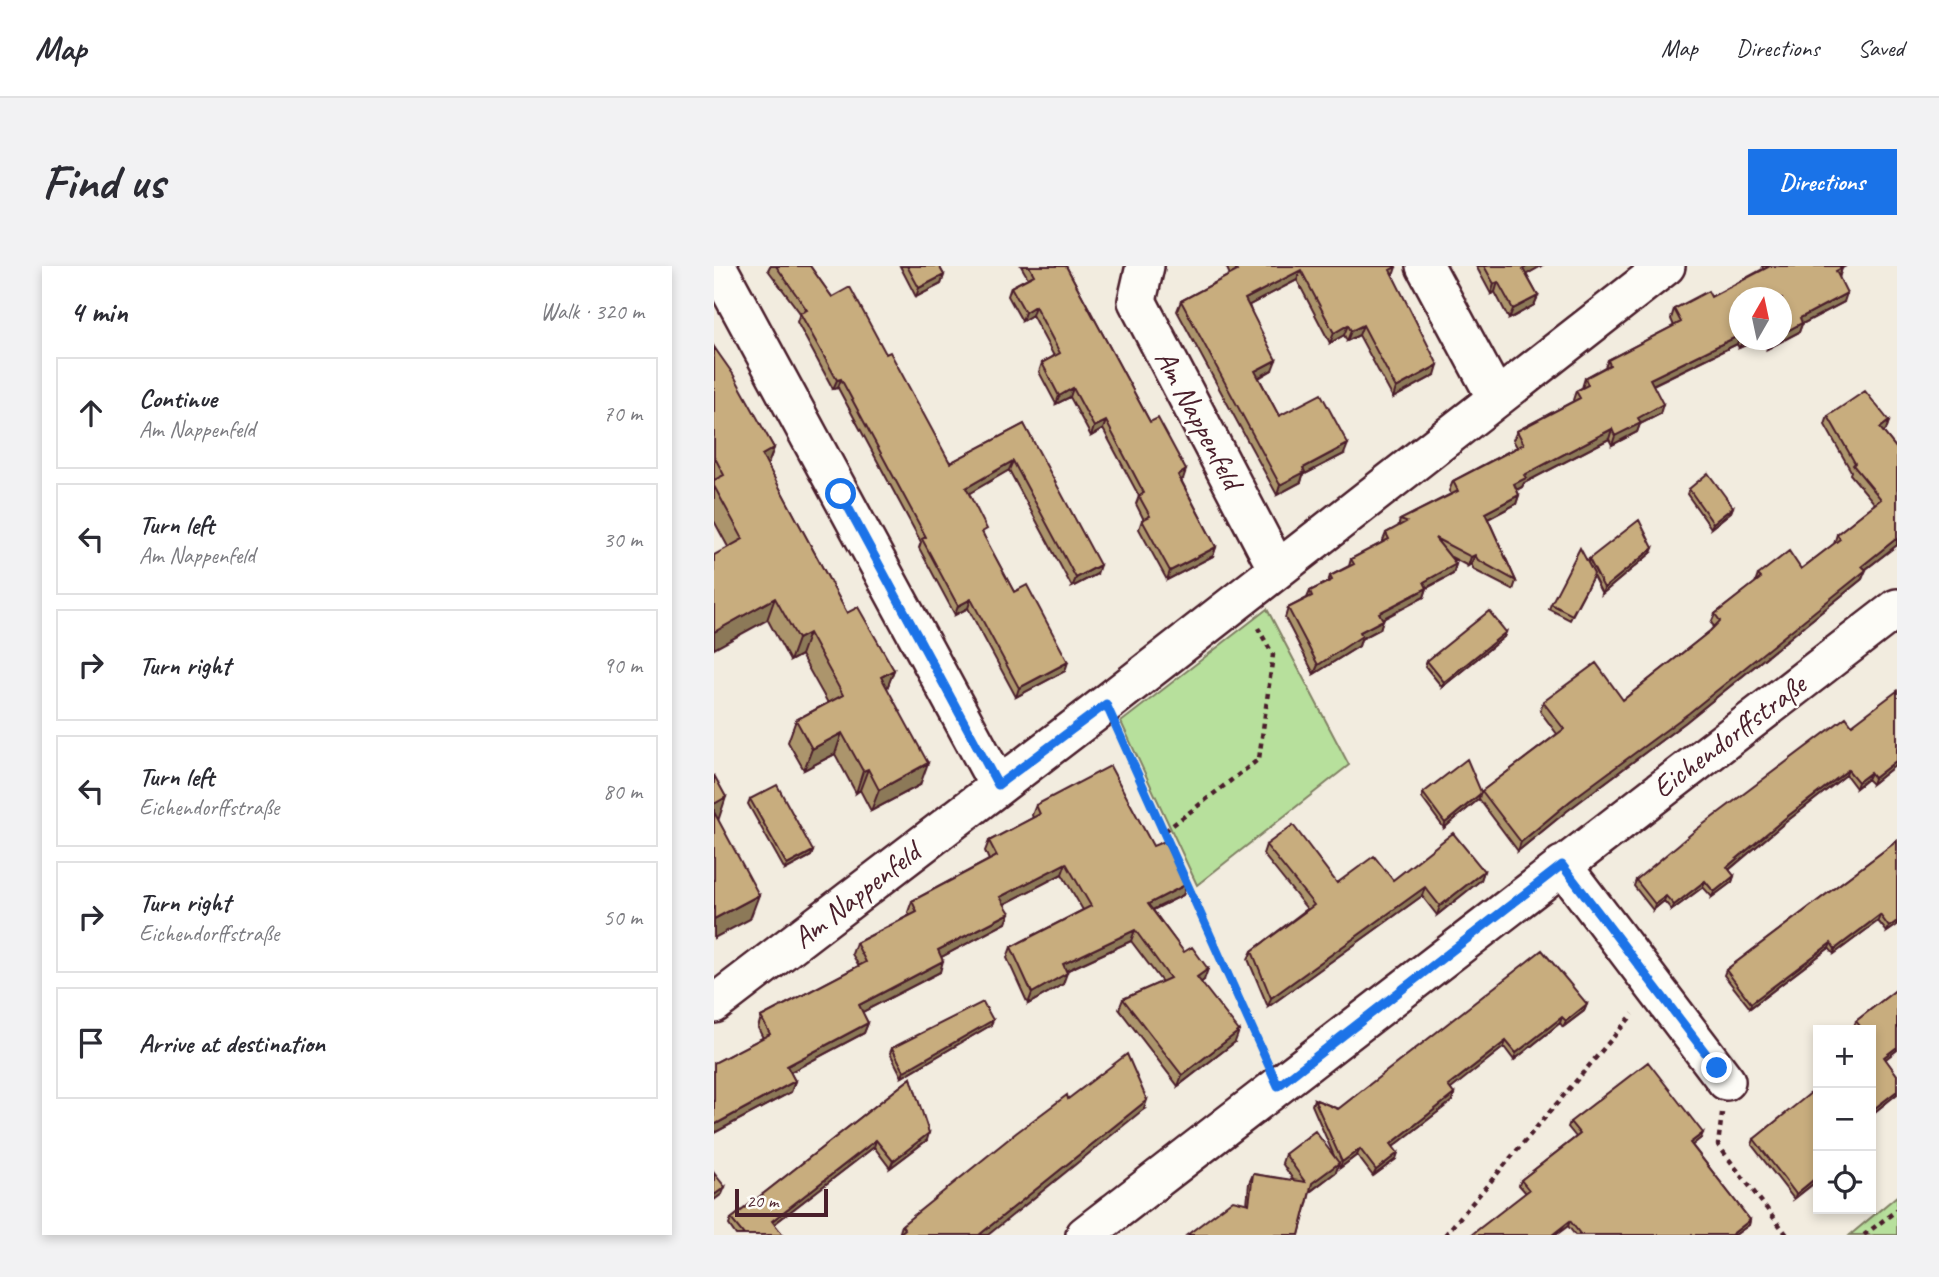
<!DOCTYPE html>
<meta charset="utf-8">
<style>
:root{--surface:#fff;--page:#f2f2f3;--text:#2b2b33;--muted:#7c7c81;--line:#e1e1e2;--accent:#1a73e8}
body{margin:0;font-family:Caveat,sans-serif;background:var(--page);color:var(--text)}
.controls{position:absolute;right:21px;bottom:21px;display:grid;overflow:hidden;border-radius:0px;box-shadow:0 4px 10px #0003}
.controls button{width:63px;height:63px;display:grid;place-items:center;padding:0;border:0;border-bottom:2px solid var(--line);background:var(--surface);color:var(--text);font:35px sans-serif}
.compass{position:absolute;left:1015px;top:21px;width:63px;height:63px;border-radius:50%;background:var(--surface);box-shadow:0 4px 10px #0003;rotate:9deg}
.scale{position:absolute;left:21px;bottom:18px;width:93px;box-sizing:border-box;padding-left:7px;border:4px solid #4a1f2b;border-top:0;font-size:19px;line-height:24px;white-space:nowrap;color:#4a1f2b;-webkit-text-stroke:5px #fdfcf7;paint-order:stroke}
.stop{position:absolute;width:21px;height:21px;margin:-16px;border:5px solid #1a73e8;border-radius:50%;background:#fff}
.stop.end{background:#1a73e8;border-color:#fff;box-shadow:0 2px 7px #0008}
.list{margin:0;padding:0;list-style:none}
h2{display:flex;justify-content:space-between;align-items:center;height:91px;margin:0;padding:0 28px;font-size:30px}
h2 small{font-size:23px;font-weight:400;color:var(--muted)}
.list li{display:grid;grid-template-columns:46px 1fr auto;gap:21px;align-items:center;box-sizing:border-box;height:112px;margin:0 14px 14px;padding:0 14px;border:2px solid var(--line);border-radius:0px}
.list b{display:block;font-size:26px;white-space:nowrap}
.list p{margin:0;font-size:23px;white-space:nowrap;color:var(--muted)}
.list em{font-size:23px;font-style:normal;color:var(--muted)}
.icon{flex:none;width:38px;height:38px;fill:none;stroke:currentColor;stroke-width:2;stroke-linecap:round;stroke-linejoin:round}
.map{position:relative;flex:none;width:1183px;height:969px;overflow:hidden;border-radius:0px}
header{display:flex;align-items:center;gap:42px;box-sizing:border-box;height:98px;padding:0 35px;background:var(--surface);border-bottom:2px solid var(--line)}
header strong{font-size:33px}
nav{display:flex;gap:38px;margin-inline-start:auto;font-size:24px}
.intro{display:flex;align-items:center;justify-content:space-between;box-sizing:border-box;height:168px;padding:0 42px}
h1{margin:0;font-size:49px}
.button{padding:18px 32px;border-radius:0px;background:var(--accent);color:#fff;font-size:24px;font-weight:700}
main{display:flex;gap:42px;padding:0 42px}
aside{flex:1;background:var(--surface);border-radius:0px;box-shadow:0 4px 10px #0003}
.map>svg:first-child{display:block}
.green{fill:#b7e09c;stroke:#808064;stroke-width:2}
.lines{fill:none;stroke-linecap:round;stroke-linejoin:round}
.street-casing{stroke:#4a1f2b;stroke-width:42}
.path{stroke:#4a1f2b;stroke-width:4.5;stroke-dasharray:5 5;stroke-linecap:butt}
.street{stroke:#fdfcf7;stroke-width:37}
.wall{fill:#ac956c;stroke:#4a1f2b;stroke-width:2}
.shaded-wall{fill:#8c7958;stroke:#4a1f2b;stroke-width:2}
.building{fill:#c8ad7e;stroke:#4a1f2b;stroke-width:2}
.route{stroke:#1a73e8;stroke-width:9}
.labels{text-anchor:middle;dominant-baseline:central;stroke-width:5;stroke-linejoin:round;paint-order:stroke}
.street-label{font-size:30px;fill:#4a1f2b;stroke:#fdfcf7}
</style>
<header>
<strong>Map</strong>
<nav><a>Map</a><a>Directions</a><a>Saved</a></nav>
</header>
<div class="intro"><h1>Find us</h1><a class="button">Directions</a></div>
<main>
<aside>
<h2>4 min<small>Walk · 320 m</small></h2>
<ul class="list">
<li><svg class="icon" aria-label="ahead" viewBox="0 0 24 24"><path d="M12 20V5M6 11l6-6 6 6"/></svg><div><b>Continue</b><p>Am Nappenfeld</p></div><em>70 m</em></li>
<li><svg class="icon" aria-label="left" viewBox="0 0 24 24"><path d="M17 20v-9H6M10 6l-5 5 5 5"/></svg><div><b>Turn left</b><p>Am Nappenfeld</p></div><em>30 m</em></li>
<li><svg class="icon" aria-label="right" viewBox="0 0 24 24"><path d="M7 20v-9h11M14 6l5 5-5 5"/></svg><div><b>Turn right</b></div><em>90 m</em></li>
<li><svg class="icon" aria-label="left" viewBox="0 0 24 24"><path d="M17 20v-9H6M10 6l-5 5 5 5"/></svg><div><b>Turn left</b><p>Eichendorffstraße</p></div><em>80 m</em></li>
<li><svg class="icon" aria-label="right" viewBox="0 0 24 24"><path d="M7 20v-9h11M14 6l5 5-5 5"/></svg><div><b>Turn right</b><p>Eichendorffstraße</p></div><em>50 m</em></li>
<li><svg class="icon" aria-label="arrive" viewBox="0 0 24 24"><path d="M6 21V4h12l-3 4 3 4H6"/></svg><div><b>Arrive at destination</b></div></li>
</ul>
</aside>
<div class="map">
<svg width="1183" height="969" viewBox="0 0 1183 969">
<rect width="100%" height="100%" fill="#f2ecdf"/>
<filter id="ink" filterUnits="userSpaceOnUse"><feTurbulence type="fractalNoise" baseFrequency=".0143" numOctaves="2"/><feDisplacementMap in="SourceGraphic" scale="14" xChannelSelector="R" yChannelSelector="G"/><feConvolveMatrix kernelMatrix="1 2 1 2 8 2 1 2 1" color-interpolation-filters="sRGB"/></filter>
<g filter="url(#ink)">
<path class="green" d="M553 343 635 499 483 619 407 456Z
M1183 930V969H1136Z"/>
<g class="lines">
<g class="street-casing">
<path id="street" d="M3 0 284 519
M431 0 423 35 563 303
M711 0 782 132
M848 599 1012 815
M0 738 379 448 952 0
M371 969 1183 342"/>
</g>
<path class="path" d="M407 470 551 791
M451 565 545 493 559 389 544 362
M1008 847 1004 879 1073 969
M731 969 919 748
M1150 969 1183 944"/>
<use href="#street" class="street"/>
</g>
<path class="wall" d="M56 0H96L118 31 172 88 236 197 310 158 383 308 358 321 295 204 255 227 270 271 300 326 351 405 302 431 254 342 241 349 205 282 207 276 124 122 119 123 83 56 86 47 54 4Z
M186 0H225L230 9 227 18 202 31Z
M307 0H352L436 156 469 213 467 214 502 281 499 290 453 314 425 263 428 254H430L422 238 425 230 389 163 377 170 356 131 342 138 325 106 328 97 340 90 318 49 308 55 294 30 297 21 314 12Z
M512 0H681L682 1 679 10 721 109 679 132 645 69 633 75 630 69 616 77 583 14 535 39 558 104 545 112 565 150 630 188 589 209 587 216 563 229 463 45 467 35 516 9Z
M762 0H827L812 8 824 30 820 39 795 53 781 26 777 28Z
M1048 0H1132L1128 2 1125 11 1130 36 1088 58 1085 66 1053 83 1049 74H1068L1026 32V74H1043L1025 82 1023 78 939 119 946 148 926 158 923 166 898 179 895 173 810 217 808 221 803 224 805 229 802 238 774 253 802 315 799 324 760 304 757 298 754 300 737 291 742 298 739 308 713 322 710 331 669 353 666 363 647 373 645 380 600 408 571 352 574 342 593 332 596 325 614 316 616 310 635 300 637 293 668 277 672 267 684 261 686 254 737 228 735 225 739 215 803 181 799 174 803 165 860 135 859 134 862 125 868 122 871 112 891 101 894 94 960 60 957 53 960 43 997 31 1049 3Z
M0 81 60 182 53 199 133 347 180 404 173 422 206 519 157 545 146 524 142 527 121 488 90 504 74 476 82 454 114 437 87 389 76 395 0 255Z
M1114 150 1175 155 1172 164 1169 166 1183 183V279L1151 304 1148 313 972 456 853 545 804 585 765 533 730 562 708 532 709 527 767 526 843 468 826 445 829 436 909 434 996 365 1000 360 997 357 1001 348 1041 317 1044 309 1087 303 1120 278 1123 268 1161 238 1136 208 1137 205 1111 159Z
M975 223 1019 241 1017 246 997 262 973 228Z
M937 287 888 328 879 310 856 354 835 343 837 338 874 296 875 293Z
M792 366 790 371 728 421 711 400 713 395Z
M1138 459 1183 498 1158 518 1153 513 1142 522 1132 509 1068 559 1015 604 1020 610 1018 616 998 631 989 621 958 644 950 635 939 644 920 620 922 614Z
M36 533 99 585 97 590 71 604 34 538Z
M322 539 439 580 473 618 469 629 439 644 490 714 487 716 521 776 464 820 405 743 409 733 448 716 417 675 352 705 349 718 314 738 293 692 297 681 369 644 348 608 290 638 292 657 227 691 226 706 148 746 154 757 150 767 76 806 81 815 77 826 0 867V797L49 772 44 762 47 751 145 700 138 688 142 677 196 649 194 646 198 635 275 594 271 585 275 575 319 552 318 549Z
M1183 575V659L1173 666 1164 655 1120 688 1115 682 1036 742 1010 709 1012 704Z
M552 579 623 617 679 614 770 605 767 614 723 649 708 630 554 741 534 693 538 685 593 643 549 588Z
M1183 723V784L1171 793 1183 809V828L1157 849V764H1143L1140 760 1142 755Z
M873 738 870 745 849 761 846 757 800 794 790 781 736 823 740 828 738 835 679 881 682 893 659 910 643 889 626 902 624 898 622 906 596 926 585 969 533 938 535 917 539 908 580 915 568 897 571 888 621 892 598 839 600 833 624 843Z
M277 759 188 811 176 787 178 782Z
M1104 804V814L1101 810Z
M197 812 213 874 176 902 160 881 60 958 69 969H22L15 959 17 953Z
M354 833 430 843 185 969 188 959Z
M856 856 987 872 978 879 1036 954 1035 959 1021 969H861L854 960 812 927 805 919 807 914 862 871 854 861Z
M1040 873 1104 914 1080 933 1038 879Z"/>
<path class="shaded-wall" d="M814 0H827L806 12 809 3Z
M1128 2 1125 12 1122 5Z
M587 4 583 14 528 43 531 33Z
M230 9 227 18 202 31 205 22Z
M784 16 781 26 777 28 780 18Z
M1133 27 1130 36 1088 58 1085 66 1053 83 1057 74H1068V68L1086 52Z
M824 30 820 39 795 53 799 43Z
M321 40 318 49 308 55 311 46Z
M634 59 630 69 616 77 620 67Z
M649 59 645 69 633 75 637 65Z
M1026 69 1023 78 932 122 936 113Z
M1029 74H1043L1025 82Z
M562 94 558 104 538 115 541 105Z
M724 99 721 109 679 132 682 122Z
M127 113 124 122 119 123 123 114Z
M359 122 356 131 342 138 345 130Z
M949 138 946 148 926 158 923 166 898 179 901 170 924 152Z
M392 155 389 163 377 170 380 161Z
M1175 155 1172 164 1163 171 1166 162Z
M898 163 895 173 810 217 808 221 796 227 800 218 810 209Z
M634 178 630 188 589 209 587 216 563 229 566 219 589 202Z
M60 182 52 204 48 189Z
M299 195 295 204 249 231 252 222Z
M472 204 469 213 461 217 464 209Z
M805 229 802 238 768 256 771 247Z
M1019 241 1017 246 997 262 999 257Z
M1183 272V279L1144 309 1148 300Z
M502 281 499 290 453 314 456 305Z
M939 282 937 287 888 328 890 322Z
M761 289 757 298 754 300 757 291Z
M742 298 739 308 706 325 710 316Z
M386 299 383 308 358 321 362 312Z
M1152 304 1148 313 972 456 853 545 804 585 807 576 856 535Z
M713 322 710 331 662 356 665 347Z
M61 332 53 354 0 383V366Z
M257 333 254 342 241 349 244 340Z
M669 354 666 363 647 373 645 380 600 408 604 399 646 366Z
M792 366 790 371 728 421 730 416Z
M95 367 87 389 76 395 84 373Z
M354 396 351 405 302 431 305 422Z
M180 404 172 425 167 411Z
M128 467 121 488 90 504 98 483Z
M1183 494V498L1158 518 1160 512Z
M214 497 206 519 157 545 165 524Z
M154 503 146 524 142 527 149 505Z
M1134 504 1132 509 1068 559 1011 607 1013 601 1070 553Z
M1156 507 1153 513 1142 522 1144 516Z
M766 528 765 533 730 562 731 557Z
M12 531 4 555 0 557V538Z
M99 585 97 590 71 604 73 599Z
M352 597 348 608 283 642 286 631Z
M770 605 767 614 723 649 726 640Z
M1020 610 1018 616 998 631 1000 626Z
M991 615 989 621 958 644 960 639Z
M473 618 469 629 430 648 434 638Z
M711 621 708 630 554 741 557 732Z
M45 629 36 653 0 672V653Z
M952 630 950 635 939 644 941 638Z
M296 647 292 657 220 695 224 684Z
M1166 649 1164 655 1120 688 1121 683Z
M1183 655V659L1173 666 1175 661Z
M421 664 417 675 345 708 349 698Z
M1117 677 1115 682 1036 742 1037 737Z
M229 695 226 706 141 750 145 739Z
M494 703 490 714 479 722 483 711Z
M353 707 349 718 314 738 318 727Z
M873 738 870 745 849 761 852 755Z
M848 751 846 757 800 794 802 787Z
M279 754 277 759 188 811 190 805Z
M154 757 150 767 69 810 73 800Z
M525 765 521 776 464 820 468 809Z
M792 775 790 781 732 827 734 820Z
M1183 781V784L1168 796 1170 791Z
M81 815 77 826 0 867V859Z
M1183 825V828L1157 849V845Z
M740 828 738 835 675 884 677 878Z
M433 834 430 843 274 969H265Z
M215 867 213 874 176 902 179 895Z
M989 867 987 872 975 882 976 877Z
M162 874 160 881 55 962 58 955Z
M646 883 643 889 626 902 628 896Z
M684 887 682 893 659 910 662 904Z
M625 897 622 906 594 927 598 917Z
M1104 910V914L1080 933 1082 928Z
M11 921 8 928 0 934V929Z
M1036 954 1035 959 1021 969H1017Z
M856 955 854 960 842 969H838Z"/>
<path class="building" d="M62 0H96L118 31 136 21 172 88 176 86 236 197 310 158 386 299 362 312 299 195 252 222 273 263 268 266 300 326 313 319 354 396 305 422 257 333 244 340 208 273 212 271 127 113 123 114 86 47 93 44Z
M193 0H225L230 9 205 22Z
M315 0H352L436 156 444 152 472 204 464 209 502 281 456 305 428 254 436 250 425 230 430 227 392 155 380 161 359 122 345 130 328 97 346 87 321 40 311 46 297 21 320 9Z
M520 0H681L682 1 676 4 724 99 682 122 649 59 637 65 634 59 620 67 587 4 531 33 562 94 541 105 565 150 607 128 634 178 589 202 591 206 566 219 467 35 523 5Z
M770 0H814L809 3 824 30 799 43 784 16 780 18Z
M1056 0H1127L1128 2 1122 5 1133 27 1086 52 1088 57 1068 68V32H1026V69L936 113 949 138 924 152 927 157 901 170 898 163 810 209 812 212 800 218 805 229 771 247 802 315 764 294 761 289 757 291 721 272 742 298 710 316 713 322 665 347 669 354 646 366 648 370 604 399 574 342 598 330 596 325 618 314 616 310 640 298 637 293 675 273 672 267 692 256 686 254 744 225 739 215 810 178 803 165 866 132 862 125 874 119 871 112 896 99 894 94 967 56 960 43 994 25 997 31Z
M0 81 19 108 60 182 48 189 133 347 144 341 180 404 167 411 214 497 165 524 154 503 149 505 128 467 98 483 82 454 129 429 95 367 84 373 61 332 0 366V289L29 273 0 220V214L10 209 0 190Z
M1151 125 1175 155 1166 162 1183 183V272L1148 300 1152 304 975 447 856 535 807 576 768 525 850 463 829 436 882 397 909 434 996 365 1006 355 1001 348 1047 312 1044 309 1075 285 1087 303 1126 273 1123 268 1167 233 1139 199 1141 197 1114 150Z
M994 207 1019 241 999 257 975 223Z
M925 254 939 282 890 322 875 293Z
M866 282 880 308 858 349 837 338Z
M775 345 792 366 730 416 713 395Z
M1183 425V494L1160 512 1156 507 1144 516 1134 504 1070 553 1013 601 1020 610 1000 626 991 615 960 639 952 630 941 638 922 614 983 563 1132 451 1138 459Z
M753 493 767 526 766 528 731 557 709 527Z
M396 500 439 580 451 575 473 618 434 638 470 686 478 681 494 703 483 711 525 765 468 809 409 733 456 712 421 664 349 698 353 707 318 727 297 681 377 640 352 597 286 631 296 647 224 684 229 695 145 739 154 757 73 800 81 815 0 859V797L56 768 47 751 152 696 142 677 203 646 198 635 283 590 275 575 326 548 322 539Z
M0 509 12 531 0 538Z
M63 519 99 585 73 599 36 533Z
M0 546 45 629 0 653Z
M579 559 623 617 660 590 679 614 739 567 770 605 726 640 711 621 557 732 538 685 600 639 552 579Z
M1183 575V655L1175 661 1166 649 1121 683 1117 677 1037 737 1012 704Z
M828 684 873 738 852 755 848 751 802 787 792 775 734 820 740 828 677 878 684 887 662 904 646 883 628 896 600 833 624 843Z
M1183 723V781L1170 791 1183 809V825L1157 845V764H1149L1142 755Z
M269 736 279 754 190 805 178 782Z
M413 788 433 834 265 969H184L191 963 188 959 302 867 353 829 354 833Z
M934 796 989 867 976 877 1036 954 1017 969H867L856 955 838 969H757L815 924 807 914 866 868 856 856Z
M197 812 215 867 179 895 162 874 58 955 69 969H30L17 953Z
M1104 821V910L1082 928 1040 873Z
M601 865 625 897 598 917 585 969H473L519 934 535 938 539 908 591 916 571 888Z
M0 907 11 921 0 929Z"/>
</g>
<g class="lines" filter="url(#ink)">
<path class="route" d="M127 228 284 519 392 438 564 820 848 599 1003 802"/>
</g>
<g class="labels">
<g class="street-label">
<text transform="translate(485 153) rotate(62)">Am Nappenfeld</text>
<text transform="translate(1015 470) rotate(-37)">Eichendorffstraße</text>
<text transform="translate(142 629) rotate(-38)">Am Nappenfeld</text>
</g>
</g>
</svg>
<div class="controls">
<button>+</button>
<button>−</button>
<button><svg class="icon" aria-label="locate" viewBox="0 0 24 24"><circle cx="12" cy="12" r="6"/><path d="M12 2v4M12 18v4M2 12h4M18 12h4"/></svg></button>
</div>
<svg class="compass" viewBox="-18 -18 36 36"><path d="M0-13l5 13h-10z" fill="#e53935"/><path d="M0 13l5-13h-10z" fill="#7c7c81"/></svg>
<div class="scale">20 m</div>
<div class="stop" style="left:127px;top:228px"></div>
<div class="stop end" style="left:1003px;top:802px"></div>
</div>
</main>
